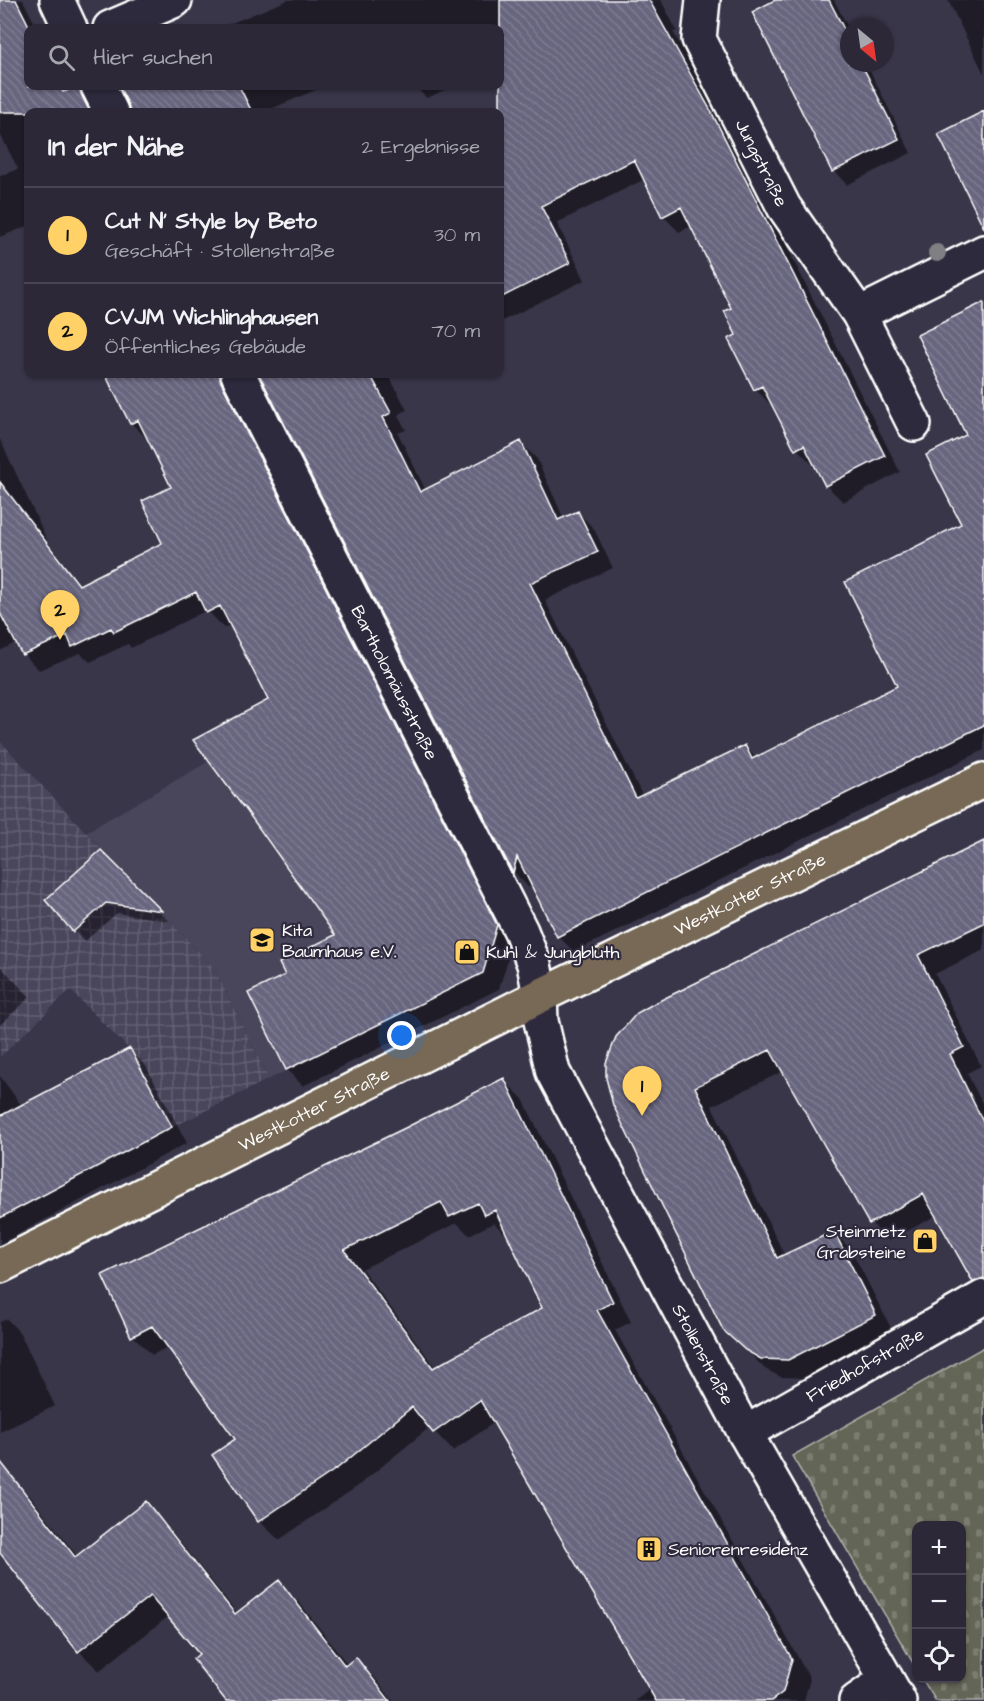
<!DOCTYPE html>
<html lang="de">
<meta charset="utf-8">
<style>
:root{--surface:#2c2838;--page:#383443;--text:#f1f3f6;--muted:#a6a6ae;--line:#484453;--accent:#ffd166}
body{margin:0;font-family:"Architects Daughter",sans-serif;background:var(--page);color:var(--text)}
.controls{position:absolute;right:18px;bottom:18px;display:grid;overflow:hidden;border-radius:12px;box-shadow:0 2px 4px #0004}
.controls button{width:54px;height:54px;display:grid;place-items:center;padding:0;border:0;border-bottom:2px solid var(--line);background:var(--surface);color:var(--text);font:30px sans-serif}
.compass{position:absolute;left:840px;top:18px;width:54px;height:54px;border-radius:50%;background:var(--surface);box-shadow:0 2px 4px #0004;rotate:151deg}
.you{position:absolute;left:402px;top:1036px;width:21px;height:21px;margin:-15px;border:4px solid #fff;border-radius:50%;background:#1a73e8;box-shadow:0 0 0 9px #1a73e833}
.badge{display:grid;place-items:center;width:39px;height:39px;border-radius:50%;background:var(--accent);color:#111;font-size:20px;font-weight:700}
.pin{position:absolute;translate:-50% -50px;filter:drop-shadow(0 2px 3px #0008)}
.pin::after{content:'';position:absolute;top:32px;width:21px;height:18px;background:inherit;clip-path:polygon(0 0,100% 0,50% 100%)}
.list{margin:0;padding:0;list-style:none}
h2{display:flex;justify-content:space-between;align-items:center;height:78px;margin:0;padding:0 24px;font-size:26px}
h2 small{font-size:20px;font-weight:400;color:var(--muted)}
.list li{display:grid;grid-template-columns:39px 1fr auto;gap:18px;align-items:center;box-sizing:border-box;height:96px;padding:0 24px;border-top:2px solid var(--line)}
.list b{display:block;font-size:22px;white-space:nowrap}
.list p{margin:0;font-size:20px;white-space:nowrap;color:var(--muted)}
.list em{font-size:20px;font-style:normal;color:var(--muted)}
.icon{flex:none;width:33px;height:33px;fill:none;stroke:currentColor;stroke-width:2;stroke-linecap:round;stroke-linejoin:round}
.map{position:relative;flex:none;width:984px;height:1701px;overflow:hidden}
.search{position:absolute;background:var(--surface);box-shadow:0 2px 4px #0004;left:24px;top:24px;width:480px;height:66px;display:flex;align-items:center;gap:15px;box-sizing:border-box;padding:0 21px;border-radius:12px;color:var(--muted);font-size:22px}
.panel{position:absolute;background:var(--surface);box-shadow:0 2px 4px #0004;left:24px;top:108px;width:480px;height:270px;border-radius:12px}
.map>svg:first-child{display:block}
.built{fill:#48445a}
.industrial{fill:url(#industrial-grid)}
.cemetery{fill:url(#cemetery-stones);stroke:#b2b2aa;stroke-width:1.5}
.shadow{fill:#0007;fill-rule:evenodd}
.building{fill:url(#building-back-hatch);stroke:#fff;stroke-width:1.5;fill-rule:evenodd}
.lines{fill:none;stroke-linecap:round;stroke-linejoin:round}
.minor-casing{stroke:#fff;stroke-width:38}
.major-casing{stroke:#fff;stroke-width:38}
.minor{stroke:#2f2a3d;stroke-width:33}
.major{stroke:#776954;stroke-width:33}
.tree{fill:#807f84}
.labels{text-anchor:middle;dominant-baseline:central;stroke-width:4.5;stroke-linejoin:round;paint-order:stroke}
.street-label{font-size:18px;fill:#fff;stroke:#2f2a3d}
.poi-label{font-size:18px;fill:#fff;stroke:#2f2a3d;text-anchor:start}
</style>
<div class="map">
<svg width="984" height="1701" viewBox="0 0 984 1701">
<defs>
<pattern id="industrial-grid" width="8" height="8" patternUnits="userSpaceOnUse" patternTransform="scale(1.5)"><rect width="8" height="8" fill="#48445a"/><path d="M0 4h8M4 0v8" fill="none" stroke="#636073"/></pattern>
<pattern id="cemetery-stones" width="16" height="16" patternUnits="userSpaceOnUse" patternTransform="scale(1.5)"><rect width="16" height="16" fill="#646556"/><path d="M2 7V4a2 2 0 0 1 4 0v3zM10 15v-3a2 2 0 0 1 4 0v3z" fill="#7b7c6f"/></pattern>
<pattern id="building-back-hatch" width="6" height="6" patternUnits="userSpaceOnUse" patternTransform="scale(1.5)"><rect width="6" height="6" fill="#67657f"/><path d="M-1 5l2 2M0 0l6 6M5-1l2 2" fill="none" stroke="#7e7c92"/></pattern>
</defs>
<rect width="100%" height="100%" fill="#3a364a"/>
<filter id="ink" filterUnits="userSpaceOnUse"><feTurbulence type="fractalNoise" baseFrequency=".0167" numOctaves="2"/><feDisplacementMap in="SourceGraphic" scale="12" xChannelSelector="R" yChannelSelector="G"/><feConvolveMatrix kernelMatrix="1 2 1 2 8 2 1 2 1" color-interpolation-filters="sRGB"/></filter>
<g filter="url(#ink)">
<path class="built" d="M211 760 323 912 378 1026 269 1079 214 968 86 832Z"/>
<path class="industrial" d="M0 741 214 968 269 1079 171 1128 128 1048 70 990 0 1057Z"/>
<path class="cemetery" d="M984 1347V1701H936L922 1679 962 1678V1526H916V1668L792 1456Z"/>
<path class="shadow" d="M0 0H23L37 28H28V86H66L69 91 79 87 95 103 97 112H28V226L0 237V176L18 169 0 134Z
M288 0H661L677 31 673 32 727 128 900 472 843 502 826 485 816 464 813 465 797 449 773 404 771 405 755 389 738 335 733 309 692 226 679 232 663 216 645 179 557 223 585 280 500 322V156L532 140 500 65V28H219Z
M779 0H834L849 29V63H866L911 153 847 185 834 171 754 13Z
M948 0H984V74Z
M119 86H325L264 112H131L129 103Z
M398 86H454L427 98 415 87 404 91Z
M984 303V750L574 952 558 936 531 882 529 888 514 872 260 374H388L407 410 398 415 406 430 398 433 426 491 521 443 537 459 564 519 578 512 594 529 613 568 545 600 643 797 745 746 756 758 899 687 964 524 968 435Z
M106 374H245L513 943 499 989 303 1086 287 1070V975L337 936 270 701 231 624 224 628 207 610 131 648 128 644 90 662 80 653 39 670 23 654 17 642 0 651V439L48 542 81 586 164 543 173 487 149 439H147L131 423Z
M984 843V950L935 974 981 1066 967 1073 984 1107V1284L966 1266 937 1215 889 1241 871 1223 784 1071 712 1106 785 1256 834 1232 852 1251 894 1334 807 1378 781 1377 765 1369 725 1329 614 1105Z
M101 852 169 921 117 913 85 941 74 931Z
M0 966 30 997 0 1025Z
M130 1050 146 1066 187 1143 0 1244V1076L22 1106Z
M504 1080 523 1099 631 1322 615 1330 810 1679 804 1701H635L650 1689 495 1422 453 1451 430 1427 358 1486 279 1540 259 1521 214 1456 237 1440 168 1347 152 1355 133 1336 406 1129ZM457 1223 469 1235 494 1223 504 1233 508 1232 544 1309 436 1368 362 1269Z
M7 1319 20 1333 55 1406 0 1432V1322Z
M10 1476 30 1496 78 1557 145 1503 166 1524 238 1614 279 1582 299 1602 348 1665 356 1659 376 1679 393 1701H228L201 1654 169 1616 99 1671 79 1651 0 1551V1484Z"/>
<path class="building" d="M0 0H16L30 28H28V86H59L63 92 79 86 81 94 90 112H0Z
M500 0H649L711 111 885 456 825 486 804 445 795 450 762 386 754 390 728 339 736 335 724 311 731 308 681 207 662 217 634 160 541 206 570 263 500 298Z
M775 0H829L849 39V63H861L899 139 832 172 752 12Z
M119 86H239L252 112H130L128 104Z
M984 111V228L938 134Z
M984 302V725L557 937 517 857 513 873 259 374H370L391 413 383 417 420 492 521 441 558 520 578 511 598 552 530 583 636 798 745 745 752 759 897 686 845 582 961 524 926 455 966 435 917 335Z
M105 374H219L221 382 497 925 483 973 286 1070 248 993 285 975 279 963 335 935 244 807H243L193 740 268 700 220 606 206 613 196 592 114 632 111 628 72 647 67 635 22 655 0 613V482L79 585 162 543 142 501 171 487 138 420 130 424Z
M984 841V923L918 955 964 1047 950 1054 984 1124V1278L973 1282 923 1194 869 1224 770 1050 695 1087 777 1258 834 1231 876 1315 788 1360 761 1359 745 1350 723 1330 613 1105 606 1078V1063L616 1037 637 1013 653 1004Z
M101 850 162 911 106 903 73 932 45 900Z
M130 1048 172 1127 0 1218V1116Z
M504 1078 613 1302 597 1310 792 1659 783 1692 771 1701H656L480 1400 433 1433 412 1407 339 1467 258 1522 212 1455 235 1439 152 1326 131 1337 102 1275 405 1128ZM441 1202 449 1217 478 1203 484 1215 495 1210 542 1308 433 1368 344 1250Z
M0 1461 75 1557 146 1501 235 1614 279 1580 345 1666 356 1657 390 1701H226L193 1659 199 1654 150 1596 78 1652 0 1553Z"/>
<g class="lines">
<g class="minor-casing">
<g id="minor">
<path d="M57 0 70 28"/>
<path id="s1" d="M703 0 699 39 784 207 859 314 914 424"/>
<path d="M110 28 175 0"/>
<path d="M98 86 111 112"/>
<path d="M859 314 984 252"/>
<path id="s2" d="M238 374 521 931 534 964 540 996 541 1021 553 1072 745 1433 899 1701"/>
<path id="s3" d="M745 1433 984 1297"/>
<path d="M856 1701 886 1680"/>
</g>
</g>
<g class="major-casing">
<g id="major">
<path id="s4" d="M0 1266 540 996 984 780"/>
</g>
</g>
<use href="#minor" class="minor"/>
<use href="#major" class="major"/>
</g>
<circle class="tree" cx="937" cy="253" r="9"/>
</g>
<defs>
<g id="school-square" transform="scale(1.35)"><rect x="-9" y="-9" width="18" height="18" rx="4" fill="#ffd166" stroke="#2f2a3d"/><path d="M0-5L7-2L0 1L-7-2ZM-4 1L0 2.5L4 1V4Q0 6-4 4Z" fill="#111"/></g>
<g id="shop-square" transform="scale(1.35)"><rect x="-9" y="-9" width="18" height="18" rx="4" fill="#ffd166" stroke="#2f2a3d"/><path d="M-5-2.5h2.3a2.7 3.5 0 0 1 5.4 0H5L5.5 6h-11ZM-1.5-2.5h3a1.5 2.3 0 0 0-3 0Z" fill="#111"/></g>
<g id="building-square" transform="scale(1.35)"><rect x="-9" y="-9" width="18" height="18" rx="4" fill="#ffd166" stroke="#2f2a3d"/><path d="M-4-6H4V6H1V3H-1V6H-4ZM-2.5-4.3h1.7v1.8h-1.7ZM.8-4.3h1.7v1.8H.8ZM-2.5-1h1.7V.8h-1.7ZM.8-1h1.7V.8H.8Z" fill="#111"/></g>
</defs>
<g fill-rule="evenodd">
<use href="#school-square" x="262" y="940"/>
<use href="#shop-square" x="467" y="952"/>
<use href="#shop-square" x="925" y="1241"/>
<use href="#building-square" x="649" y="1549"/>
</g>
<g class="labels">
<g class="street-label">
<text stroke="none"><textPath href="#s1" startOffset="178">Jungstraße</textPath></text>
<text stroke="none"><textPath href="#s2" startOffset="346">Bartholomäusstraße</textPath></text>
<text stroke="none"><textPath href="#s4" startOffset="837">Westkotter Straße</textPath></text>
<text stroke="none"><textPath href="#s4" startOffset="351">Westkotter Straße</textPath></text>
<text stroke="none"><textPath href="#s2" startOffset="1090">Stollenstraße</textPath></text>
<text stroke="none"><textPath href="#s3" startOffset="138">Friedhofstraße</textPath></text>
</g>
<g class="poi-label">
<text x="282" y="930">Kita<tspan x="282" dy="21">Baumhaus e.V.</tspan></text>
<text x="486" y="952">Kuhl &amp; Jungbluth</text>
<text x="906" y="1231" text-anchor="end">Steinmetz<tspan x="906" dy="21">Grabsteine</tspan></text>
<text x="668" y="1549">Seniorenresidenz</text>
</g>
</g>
</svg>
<div class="controls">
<button>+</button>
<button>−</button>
<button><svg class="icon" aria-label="locate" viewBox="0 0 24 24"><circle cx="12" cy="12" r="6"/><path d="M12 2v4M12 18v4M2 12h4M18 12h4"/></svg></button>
</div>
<svg class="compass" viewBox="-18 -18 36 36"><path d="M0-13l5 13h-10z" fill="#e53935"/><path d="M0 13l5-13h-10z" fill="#a6a6ae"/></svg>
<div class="you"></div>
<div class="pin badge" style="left:642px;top:1116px">1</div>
<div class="pin badge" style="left:60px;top:640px">2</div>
<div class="search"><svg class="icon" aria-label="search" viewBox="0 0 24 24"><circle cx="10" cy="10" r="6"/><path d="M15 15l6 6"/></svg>Hier suchen</div>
<section class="panel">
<h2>In der Nähe<small>2 Ergebnisse</small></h2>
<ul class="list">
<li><span class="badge">1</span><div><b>Cut N' Style by Beto</b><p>Geschäft · Stollenstraße</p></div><em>30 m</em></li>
<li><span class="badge">2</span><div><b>CVJM Wichlinghausen</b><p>Öffentliches Gebäude</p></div><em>70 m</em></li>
</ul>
</section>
</div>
